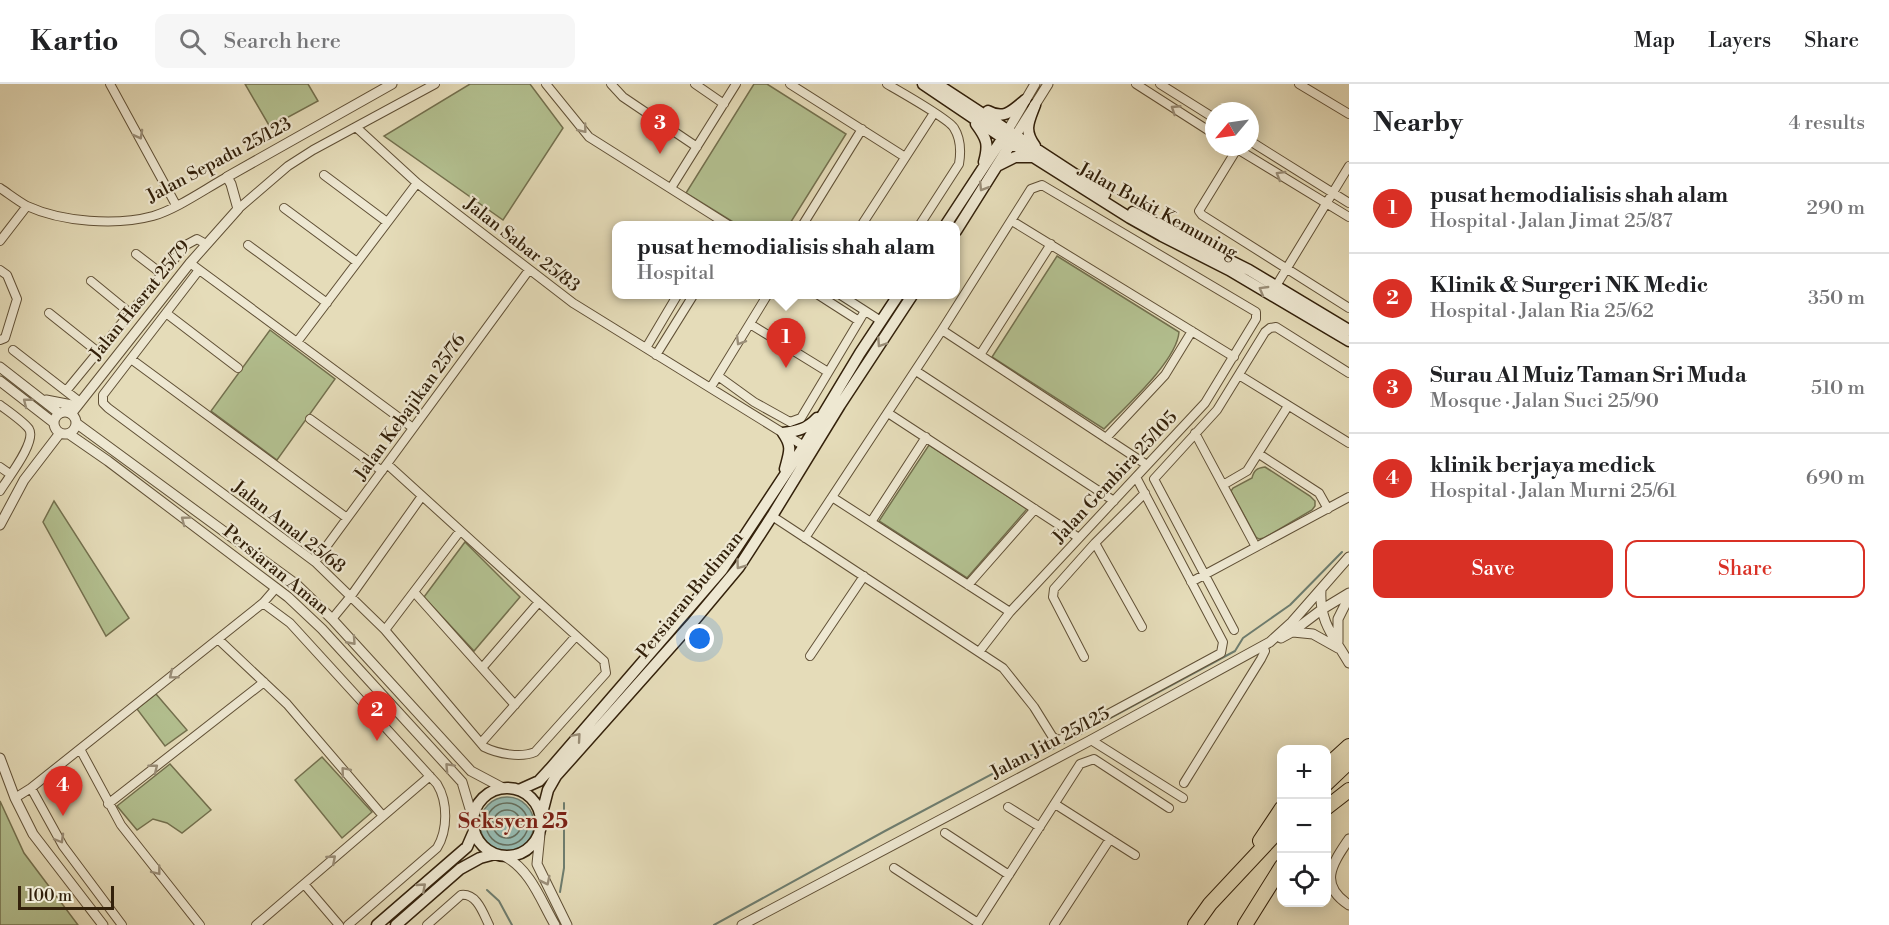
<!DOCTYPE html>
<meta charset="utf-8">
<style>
:root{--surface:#fff;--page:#f6f6f6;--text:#202124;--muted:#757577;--line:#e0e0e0;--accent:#d93025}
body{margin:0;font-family:"Libre Bodoni",serif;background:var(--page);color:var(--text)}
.controls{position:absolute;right:18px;bottom:18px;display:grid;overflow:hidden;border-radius:12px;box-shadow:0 3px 15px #0003}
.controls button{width:54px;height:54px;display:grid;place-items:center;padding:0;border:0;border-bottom:2px solid var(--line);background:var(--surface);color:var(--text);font:30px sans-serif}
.compass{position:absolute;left:1205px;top:18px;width:54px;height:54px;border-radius:50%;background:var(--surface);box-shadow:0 3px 15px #0003;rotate:241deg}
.scale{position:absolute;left:18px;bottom:15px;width:96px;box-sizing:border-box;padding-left:6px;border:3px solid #33210b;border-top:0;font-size:16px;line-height:21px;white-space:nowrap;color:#33210b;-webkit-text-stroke:4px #eee8d2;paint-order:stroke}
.you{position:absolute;left:700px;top:555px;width:21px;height:21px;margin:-15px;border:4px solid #fff;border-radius:50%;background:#1a73e8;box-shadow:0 0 0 9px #1a73e833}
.badge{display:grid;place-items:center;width:39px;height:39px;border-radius:50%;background:var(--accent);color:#fff;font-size:20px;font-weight:700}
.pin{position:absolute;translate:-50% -50px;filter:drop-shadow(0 2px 3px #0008)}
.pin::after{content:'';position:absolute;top:32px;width:21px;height:18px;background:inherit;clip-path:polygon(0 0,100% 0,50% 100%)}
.popup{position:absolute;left:612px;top:137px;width:348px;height:78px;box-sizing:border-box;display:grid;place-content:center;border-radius:12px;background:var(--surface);filter:drop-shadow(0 2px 4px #0005);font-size:20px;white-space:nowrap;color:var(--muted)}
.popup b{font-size:22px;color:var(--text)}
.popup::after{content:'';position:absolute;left:50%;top:100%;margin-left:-12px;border:12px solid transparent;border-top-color:var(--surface)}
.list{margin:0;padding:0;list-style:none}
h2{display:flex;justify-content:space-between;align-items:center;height:78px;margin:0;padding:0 24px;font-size:26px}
h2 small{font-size:20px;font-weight:400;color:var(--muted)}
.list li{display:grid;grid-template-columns:39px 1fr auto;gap:18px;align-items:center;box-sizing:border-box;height:90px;padding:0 24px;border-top:2px solid var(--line)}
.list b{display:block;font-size:22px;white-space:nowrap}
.list p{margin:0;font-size:20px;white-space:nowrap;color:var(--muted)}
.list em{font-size:20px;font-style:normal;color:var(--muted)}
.actions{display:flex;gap:12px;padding:18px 24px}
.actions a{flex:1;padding:14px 0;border:2px solid var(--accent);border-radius:12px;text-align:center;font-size:21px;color:var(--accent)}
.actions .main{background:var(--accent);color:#fff}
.icon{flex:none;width:33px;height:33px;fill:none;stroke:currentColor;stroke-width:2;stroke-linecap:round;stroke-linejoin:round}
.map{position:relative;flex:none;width:1349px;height:841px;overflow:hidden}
header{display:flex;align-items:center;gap:36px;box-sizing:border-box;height:84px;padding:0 30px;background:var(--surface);border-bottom:2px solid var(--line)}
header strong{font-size:28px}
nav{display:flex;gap:33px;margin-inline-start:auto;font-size:21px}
.search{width:420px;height:54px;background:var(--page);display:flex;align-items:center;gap:15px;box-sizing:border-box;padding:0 21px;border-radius:12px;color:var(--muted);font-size:22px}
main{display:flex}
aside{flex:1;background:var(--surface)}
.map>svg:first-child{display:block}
.green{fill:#b3c090;stroke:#73704e;stroke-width:1.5}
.water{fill:#96bbb2;stroke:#6e7d6f;stroke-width:1.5}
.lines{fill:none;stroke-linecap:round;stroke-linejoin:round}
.shore{stroke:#646e5e;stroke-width:1.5}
.stream{stroke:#6e7d6f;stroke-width:2}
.minor-casing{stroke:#605036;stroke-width:10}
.tertiary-casing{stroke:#605036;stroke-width:11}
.secondary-casing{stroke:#33210b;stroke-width:13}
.motorway-casing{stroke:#33210b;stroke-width:16}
.minor{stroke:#eee8d2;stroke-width:8}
.tertiary{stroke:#eee8d2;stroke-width:9}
.secondary{stroke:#eee8d2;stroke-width:10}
.motorway{stroke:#e5dcb9;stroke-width:14}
.oneway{stroke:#9a8e78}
.labels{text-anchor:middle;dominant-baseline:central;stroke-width:4.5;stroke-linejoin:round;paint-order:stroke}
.street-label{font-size:18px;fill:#33210b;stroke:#eee8d2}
.quarter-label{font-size:21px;font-weight:bold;fill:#7a1f14;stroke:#eee8d2}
</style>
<header>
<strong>Kartio</strong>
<div class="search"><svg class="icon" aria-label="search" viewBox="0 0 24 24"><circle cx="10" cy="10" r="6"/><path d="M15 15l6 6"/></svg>Search here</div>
<nav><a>Map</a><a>Layers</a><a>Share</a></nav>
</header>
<main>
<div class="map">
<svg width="1349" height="841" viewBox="0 0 1349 841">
<rect width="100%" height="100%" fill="#e5dcb9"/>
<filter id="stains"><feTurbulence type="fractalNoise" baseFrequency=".00333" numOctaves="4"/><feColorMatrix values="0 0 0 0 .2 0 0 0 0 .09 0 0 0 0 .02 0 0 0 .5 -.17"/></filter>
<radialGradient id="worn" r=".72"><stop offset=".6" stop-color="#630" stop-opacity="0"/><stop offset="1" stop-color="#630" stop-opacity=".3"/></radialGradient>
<path class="green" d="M245 0H308L318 17 270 43Z
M470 0H530L563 44 503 136 384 52Z
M754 0H767L846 50 789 141H738L686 109Z
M1057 172 1179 248C1177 277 1124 324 1104 345L992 273Z
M270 246 335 295 277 376 211 327Z
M929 361 1027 425 967 494 879 437Z
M1265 383 1310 412 1315 417V422L1312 426 1264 454 1259 455 1256 453 1231 407 1233 404 1252 394C1254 386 1257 384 1265 383Z
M54 417 129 534 106 552 43 438Z
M465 458 520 513 474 567 424 513Z
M156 610 187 646 165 662 137 625Z
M322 673 372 728 342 754 295 696Z
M170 680 211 726 182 749 167 739 153 735 137 746 117 722Z
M0 717 24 769 78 841H0Z"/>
<path class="water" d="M480 740a27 27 0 1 1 54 0a27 27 0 1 1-54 0Z"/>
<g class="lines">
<path class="shore" d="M486 740a21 21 0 1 1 42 0a21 21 0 1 1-42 0Z
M493 740a14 14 0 1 1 28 0a14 14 0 1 1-28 0Z"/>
<path class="stream" d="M487 806 499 817 512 841
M560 808 564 784V719
M714 841 885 747 1026 672 1043 670 1235 567 1243 554 1290 521 1342 468"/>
<g class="minor-casing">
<path id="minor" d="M110 0 176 121
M546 0 589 53 730 142
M611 0 623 13 697 63
M695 0 724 20
M790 0 905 73
M887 0C899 7 949 35 954 44 961 55 961 68 959 80L919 142
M1136 0 1214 50
M1160 0 1214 34
M1299 0 1349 30
M357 44 417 99 573 219 804 362
M1250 57 1349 119
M1234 63 1349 133
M1237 65 1199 127 1202 131 1349 224
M324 91 387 138
M0 104C9 110 18 117 27 122 62 138 116 142 153 132 177 125 205 105 227 93
M671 104 736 0
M284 124 357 178
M238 125 288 82 313 66 435 0
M1012 137 1234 273
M802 142 862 45
M861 142 934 29
M0 157 27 122
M248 161 327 219
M136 170 162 190
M190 179 413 344
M0 186 7 191 17 215 5 254 0 256
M199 186 103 311V319L108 324 315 478 385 546 484 663C498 670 521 674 535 668L606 589 604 577 387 380
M91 197 130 229
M1276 202 1349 82
M817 210 859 237
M839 210 881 237
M49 229 98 268
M166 229 238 284
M750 240 828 288
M942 246 1147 381
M297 258 417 99
M646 264 678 210
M13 266 80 318
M656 271 694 210
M980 271 1051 160
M131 275 347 434
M916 287 1114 417
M1239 291 1349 359
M718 292 754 318 790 338 801 334 865 227
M711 303 768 210
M66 307 186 161 197 155 206 160
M0 321C8 327 24 338 29 345 37 358 7 395 0 407
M888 329 1079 454
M310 335 382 387
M1195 349 1256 463
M1106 354 1165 291 1192 247
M1259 370 1319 409 1328 425
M0 383 10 390
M1223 401 1247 387 1288 322
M832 413 1010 528
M772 432 1003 584 1034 623 1052 652 1057 656 1062 655 1221 569 1223 558 1136 393
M871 438 926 353
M805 454 942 246 1031 105 1042 101 1256 228V235L1205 319 1010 528 979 568
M1095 459 1142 543
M315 478 529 186
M1191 498 1349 413
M968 501 1035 425
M414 508 515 621
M263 519 290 539 437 700C448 718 448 746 437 764L348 841
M332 535 351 512 422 412
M385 546 460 447
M1234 546 1154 395 1217 326 1265 248 1270 244 1276 243 1349 289
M218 555 287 620 383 732
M810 572 864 492
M1084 573 1053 513 1054 505 1095 459 1145 409
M482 584 539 518
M1091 656 1183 714
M481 659 576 552
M80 665 121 741 200 841
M1184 699 1261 575 1265 567 1263 562
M31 704 63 762 122 841
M15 714 31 704 263 519 276 504
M108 720 264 598
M1055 720 1135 771
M1008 723 1040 743
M945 749 1009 791
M894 784 978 839 1080 680 1094 675 1169 724
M304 800 339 841
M256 841 430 692
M427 841 461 811C477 809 483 829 489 841
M1054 841 1110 755"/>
</g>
<g class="tertiary-casing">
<path id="tertiary" d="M1008 46 1035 0
M1016 51 1048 0
M0 283 59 329
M0 297 54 339
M46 316 77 322
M54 339a11 11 0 1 1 22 0a11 11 0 1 1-22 0Z
M71 330 190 179 238 125 231 100 227 93 392 0
M76 339 297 501 332 535 471 687 503 704
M69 350 108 377 288 513 322 545 462 698 473 735
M0 441 24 396 60 349
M1321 506C1319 538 1334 553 1349 579
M1293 548 1313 550 1338 564
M1281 554 1292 548 1321 526 1349 509
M1338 558V535L1349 513
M0 674 15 714 33 750 103 841
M540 750 537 780 567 841
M1349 755C1333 779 1317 800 1349 821
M506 773C531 787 541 817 555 841
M742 841 1091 656 1270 558 1292 538 1349 473"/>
</g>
<g class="secondary-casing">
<path id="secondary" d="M923 0 1003 54 1130 134 1162 152 1229 186 1349 257
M937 0 1105 110
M1035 21C1029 37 1023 46 1035 62
M988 27C1004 36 1012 27 1025 16
M976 40C987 55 989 60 984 78
M999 81 1015 73H1032
M1133 128 1249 186 1349 246
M945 142 1006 49
M956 147 1015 53
M785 385C789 369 793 363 783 349 797 347 807 345 817 334
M473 738a34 34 0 1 1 68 0a34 34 0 1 1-68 0Z
M519 706 539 697 550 685 722 486 804 362 860 269 899 210
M541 733 548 706 556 692 693 538 739 483 772 432 840 321 913 210
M377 841 467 763 474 747
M396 841 460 785 480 774 495 770"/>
</g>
<g class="motorway-casing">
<path id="motorway" d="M1326 683 1349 662
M1326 700 1349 678
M1326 724 1349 706
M1260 757 1282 724
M1195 841 1210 820 1282 743
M1245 841 1282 782"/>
</g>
<use href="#minor" class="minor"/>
<use href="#tertiary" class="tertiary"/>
<use href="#secondary" class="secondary"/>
<use href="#motorway" class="motorway"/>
</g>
<defs><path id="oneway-chevron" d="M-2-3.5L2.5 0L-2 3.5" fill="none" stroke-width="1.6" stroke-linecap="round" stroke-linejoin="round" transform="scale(1.5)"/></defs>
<g class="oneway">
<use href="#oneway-chevron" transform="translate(1175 25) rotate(-147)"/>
<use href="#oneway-chevron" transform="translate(583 45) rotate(51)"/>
<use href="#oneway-chevron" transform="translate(139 51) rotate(61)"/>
<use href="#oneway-chevron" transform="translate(1280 91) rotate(-149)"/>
<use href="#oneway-chevron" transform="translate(983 103) rotate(122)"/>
<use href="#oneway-chevron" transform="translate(1263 206) rotate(-150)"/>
<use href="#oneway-chevron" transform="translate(740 257) rotate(121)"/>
<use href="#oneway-chevron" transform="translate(881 259) rotate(124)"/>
<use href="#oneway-chevron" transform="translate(27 318) rotate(-142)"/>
<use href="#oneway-chevron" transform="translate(185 436) rotate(-143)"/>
<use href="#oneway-chevron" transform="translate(740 481) rotate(126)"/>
<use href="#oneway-chevron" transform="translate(352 557) rotate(48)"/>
<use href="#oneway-chevron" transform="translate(173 591) rotate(141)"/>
<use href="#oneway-chevron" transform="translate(577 653) rotate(-49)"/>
<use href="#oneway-chevron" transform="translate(449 683) rotate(-133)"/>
<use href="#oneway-chevron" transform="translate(154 684) rotate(-38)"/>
<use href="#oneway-chevron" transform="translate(345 687) rotate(-130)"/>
<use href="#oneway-chevron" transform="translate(60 755) rotate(60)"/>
<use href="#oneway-chevron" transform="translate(332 775) rotate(-41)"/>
<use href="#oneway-chevron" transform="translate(157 787) rotate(52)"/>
<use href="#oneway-chevron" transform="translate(546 797) rotate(64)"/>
<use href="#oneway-chevron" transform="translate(422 803) rotate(-41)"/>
</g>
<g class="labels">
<g class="street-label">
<text transform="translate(219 76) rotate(-28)">Jalan Sepadu 25/123</text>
<text transform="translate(1158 127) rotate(29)">Jalan Bukit Kemuning</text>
<text transform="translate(522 161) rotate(38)">Jalan Sabar 25/83</text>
<text transform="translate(140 216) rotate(-51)">Jalan Hasrat 25/79</text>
<text transform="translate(410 323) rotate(-54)">Jalan Kebajikan 25/76</text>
<text transform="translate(1115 393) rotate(-47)">Jalan Gembira 25/105</text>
<text transform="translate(289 443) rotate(38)">Jalan Amal 25/68</text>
<text transform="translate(276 486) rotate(39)">Persiaran Aman</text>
<text transform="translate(690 511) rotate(-51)">Persiaran Budiman</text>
<text transform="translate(1050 659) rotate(-28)">Jalan Jitu 25/125</text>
</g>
<g class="quarter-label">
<text x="513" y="738">Seksyen 25</text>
</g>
</g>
<rect width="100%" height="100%" filter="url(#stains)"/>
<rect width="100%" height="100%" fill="url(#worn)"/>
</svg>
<div class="controls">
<button>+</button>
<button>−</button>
<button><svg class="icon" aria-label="locate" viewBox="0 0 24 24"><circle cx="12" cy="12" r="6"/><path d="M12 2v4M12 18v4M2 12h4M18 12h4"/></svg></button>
</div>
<svg class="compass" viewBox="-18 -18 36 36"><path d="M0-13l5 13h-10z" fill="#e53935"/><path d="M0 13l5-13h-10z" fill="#757577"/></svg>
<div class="scale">100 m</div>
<div class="you"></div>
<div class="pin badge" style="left:786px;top:284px">1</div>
<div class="popup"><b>pusat hemodialisis shah alam</b>Hospital</div>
<div class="pin badge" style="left:377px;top:657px">2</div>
<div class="pin badge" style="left:660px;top:70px">3</div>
<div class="pin badge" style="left:63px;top:732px">4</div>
</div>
<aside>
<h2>Nearby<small>4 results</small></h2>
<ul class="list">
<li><span class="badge">1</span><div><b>pusat hemodialisis shah alam</b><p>Hospital · Jalan Jimat 25/87</p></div><em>290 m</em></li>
<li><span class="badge">2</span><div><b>Klinik &amp; Surgeri NK Medic</b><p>Hospital · Jalan Ria 25/62</p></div><em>350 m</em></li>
<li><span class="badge">3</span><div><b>Surau Al Muiz Taman Sri Muda</b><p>Mosque · Jalan Suci 25/90</p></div><em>510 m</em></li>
<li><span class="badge">4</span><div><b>klinik berjaya medick</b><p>Hospital · Jalan Murni 25/61</p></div><em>690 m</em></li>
</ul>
<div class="actions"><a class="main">Save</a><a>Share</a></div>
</aside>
</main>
